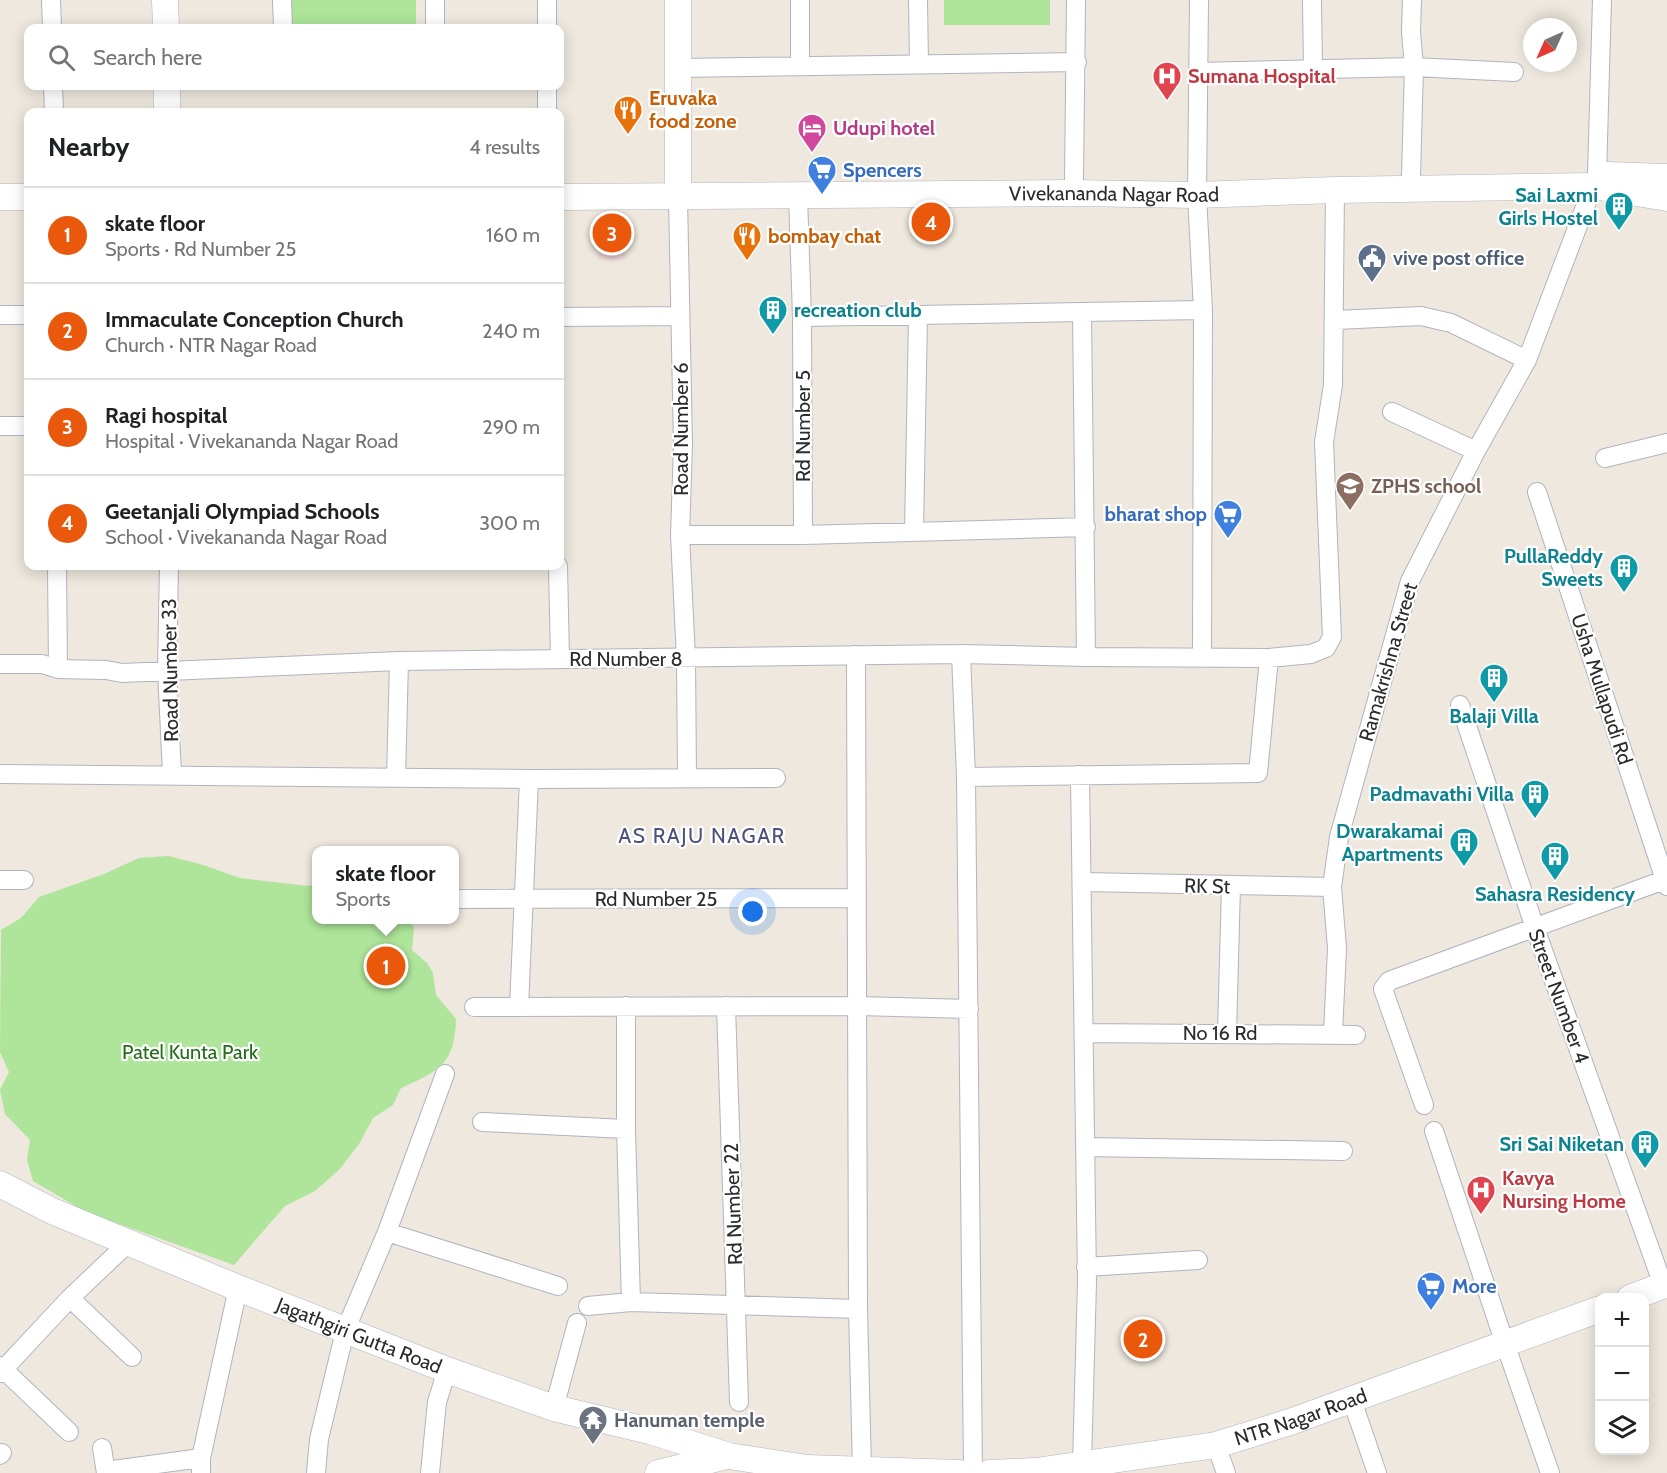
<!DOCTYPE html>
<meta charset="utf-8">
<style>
:root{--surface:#fff;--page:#f2f2f2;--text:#202124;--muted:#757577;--line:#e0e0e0;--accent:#ea580c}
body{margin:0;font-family:Cabin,sans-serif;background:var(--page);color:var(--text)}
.controls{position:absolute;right:18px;bottom:18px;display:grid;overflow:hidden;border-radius:12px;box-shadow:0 3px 15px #0003}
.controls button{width:54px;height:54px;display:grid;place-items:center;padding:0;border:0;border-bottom:2px solid var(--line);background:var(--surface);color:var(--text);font:30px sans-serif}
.compass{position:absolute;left:1523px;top:18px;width:54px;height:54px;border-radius:50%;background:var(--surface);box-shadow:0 3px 15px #0003;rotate:225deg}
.you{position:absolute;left:753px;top:912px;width:21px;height:21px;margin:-15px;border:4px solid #fff;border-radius:50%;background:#1a73e8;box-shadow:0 0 0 9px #1a73e833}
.badge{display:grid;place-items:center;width:39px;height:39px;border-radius:50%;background:var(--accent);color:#fff;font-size:20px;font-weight:700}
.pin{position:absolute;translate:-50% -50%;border:3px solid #fff;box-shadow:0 2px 6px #0006}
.popup{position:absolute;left:312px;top:846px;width:147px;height:78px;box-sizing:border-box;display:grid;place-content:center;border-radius:12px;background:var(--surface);filter:drop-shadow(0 2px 4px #0005);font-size:20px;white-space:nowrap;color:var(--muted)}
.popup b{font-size:22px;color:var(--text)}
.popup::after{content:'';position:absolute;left:50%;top:100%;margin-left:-12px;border:12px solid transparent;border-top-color:var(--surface)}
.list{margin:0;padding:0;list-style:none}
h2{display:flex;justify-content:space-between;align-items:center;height:78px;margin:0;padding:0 24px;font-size:26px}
h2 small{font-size:20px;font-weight:400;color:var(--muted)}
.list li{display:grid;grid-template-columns:39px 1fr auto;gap:18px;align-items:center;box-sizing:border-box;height:96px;padding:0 24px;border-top:2px solid var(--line)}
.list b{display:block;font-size:22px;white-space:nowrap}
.list p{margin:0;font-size:20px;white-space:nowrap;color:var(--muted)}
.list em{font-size:20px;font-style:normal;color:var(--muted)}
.icon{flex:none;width:33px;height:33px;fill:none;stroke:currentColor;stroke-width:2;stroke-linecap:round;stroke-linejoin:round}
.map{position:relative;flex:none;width:1667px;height:1473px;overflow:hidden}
.search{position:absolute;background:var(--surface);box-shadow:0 3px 15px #0003;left:24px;top:24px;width:540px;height:66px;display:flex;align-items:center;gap:15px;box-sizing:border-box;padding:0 21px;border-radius:12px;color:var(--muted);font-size:22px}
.panel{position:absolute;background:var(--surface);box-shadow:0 3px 15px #0003;left:24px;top:108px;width:540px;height:462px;border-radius:12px}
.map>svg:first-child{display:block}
.medical{fill:#f4dcdc}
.green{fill:#aee59a}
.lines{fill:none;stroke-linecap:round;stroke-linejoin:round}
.street-casing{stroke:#b2b3c0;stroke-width:20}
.secondary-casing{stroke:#b2b3c0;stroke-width:27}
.street{stroke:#fff;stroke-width:18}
.secondary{stroke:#fff;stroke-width:26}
.labels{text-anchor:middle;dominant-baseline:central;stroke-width:4.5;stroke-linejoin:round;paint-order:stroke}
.health-label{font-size:20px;font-weight:bold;fill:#be3a42;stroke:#fff;text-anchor:start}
.food-label{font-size:20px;font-weight:bold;fill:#c56008;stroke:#fff;text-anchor:start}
.hotel-label{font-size:20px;font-weight:bold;fill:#b23c85;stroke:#fff;text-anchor:start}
.shop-label{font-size:20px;font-weight:bold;fill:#366cbe;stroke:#fff;text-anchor:start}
.street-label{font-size:20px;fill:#2c2c2c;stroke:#fff}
.culture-label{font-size:20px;font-weight:bold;fill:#0d838f;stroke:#fff;text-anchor:end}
.service-label{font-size:20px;font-weight:bold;fill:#4e5e75;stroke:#fff;text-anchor:start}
.education-label{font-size:20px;font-weight:bold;fill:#785e54;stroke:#fff;text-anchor:start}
.park-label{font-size:20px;fill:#246c19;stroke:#fff}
.worship-label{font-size:20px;font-weight:bold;fill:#5b616d;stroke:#fff;text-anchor:start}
.neighbourhood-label{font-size:21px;letter-spacing:1.5px;fill:#4b507e;stroke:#fff}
</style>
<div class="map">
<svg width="1667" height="1473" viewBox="0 0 1667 1473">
<rect width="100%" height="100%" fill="#eee8de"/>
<path class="medical" d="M599 218 625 219V260H598Z"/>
<path class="green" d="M289 0H416V28H288Z
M944 0H1050V25H944Z
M168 856 200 864 240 878 308 886 317 884V920H408L414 927 412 950 427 963 433 973 436 995 456 1019C455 1064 439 1071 401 1088L393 1105 373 1118 359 1144 339 1170 315 1191 285 1206 234 1265 86 1212 33 1181 27 1160 30 1140 5 1114 0 1090 9 1072 0 1052 1 930 21 918 39 897 104 874 139 858Z"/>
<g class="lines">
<g class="street-casing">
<path id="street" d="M51 0 52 28
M282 0 283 28
M435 0V28
M547 0V28
M918 0 919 64
M1312 0 1313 69
M800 66V0
M678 68 1077 62
M1198 72 1414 67 1514 72
M53 86 54 112
M547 112V86
M1597 175 1602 0
M1411 176 1414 67 1411 32 1412 0
M1074 181 1076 0
M798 196 802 317 1082 312 1086 657 1269 658 1258 773 966 777
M678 198 683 445 680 535 686 659 687 778
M1082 312 1203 310 1197 195 1199 0
M0 315H28
M560 317 679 316
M802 317 803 535
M1336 320 1421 316 1451 323 1527 360
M1392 412 1476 451
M0 426H28
M1605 458 1667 443
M1537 492 1667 886
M914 532 918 315
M680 535H803L1086 527
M57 566 58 669
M169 566 167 670 172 774
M558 566 560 659
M961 654 966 777 973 1473
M856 655 858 1309 862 1470
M1202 658 1203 310
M1269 658 1311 654 1326 648 1332 637 1324 442 1333 385 1335 190
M0 664H42L58 669 106 670 122 673 399 661 961 654 1086 657
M1460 705 1535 928 1663 1285
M0 774 529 779 776 778
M1080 775 1087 1282 1082 1464
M396 778 399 661
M0 880H24
M1083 882 1332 887
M455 899 856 898
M626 1006V1129L631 1302
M726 1006 739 1402
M474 1007 859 1006 969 1009
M519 1007 529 779
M1084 1033 1356 1035
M1227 1033 1231 886
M1333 1034 1337 948 1332 887 1339 837 1410 581 1476 451 1527 360 1593 186
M1424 1105 1383 989 1389 981 1667 879
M482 1122 626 1129
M1434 1131 1505 1344
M1085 1147 1343 1151
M387 1232 558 1286
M1086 1267 1198 1260
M70 1298 132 1357
M588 1306 631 1302 858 1309
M1509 1355 1550 1473
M0 1366 69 1432
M0 1373 70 1298 128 1243
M554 1408 577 1323
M1356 1412 1377 1473
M1216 1445 1226 1473
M102 1448 106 1473
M0 1455 2 1453
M106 1471 201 1458
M201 1473V1458L238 1288
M316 1473 319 1439 345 1331 387 1232 445 1074
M430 1473 437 1402 447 1370"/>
</g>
<g class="secondary-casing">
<g id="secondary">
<path d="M165 0 166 28"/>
<path d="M678 0V198"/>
<path d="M167 112V86"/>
<path d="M1607 175 1667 177"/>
<path d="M0 197H28"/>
<path id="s1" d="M560 197 1073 193 1197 195 1335 190 1593 186 1667 198"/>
<path id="s2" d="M0 1184 52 1211 238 1288 447 1370 554 1408 650 1431 729 1456 807 1468 959 1473"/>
<path d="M1630 1298 1667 1284"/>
<path d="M658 1473 727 1456"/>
<path id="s3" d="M989 1473 1036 1471 1216 1445 1290 1422 1600 1309"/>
</g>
</g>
<use href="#street" class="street"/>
<use href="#secondary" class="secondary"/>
</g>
<defs>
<g id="hospital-pin" transform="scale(1.5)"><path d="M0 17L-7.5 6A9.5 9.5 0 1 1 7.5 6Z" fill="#e0444e" stroke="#fff"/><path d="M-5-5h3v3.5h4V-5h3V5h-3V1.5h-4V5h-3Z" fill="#fff"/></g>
<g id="restaurant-pin" transform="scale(1.5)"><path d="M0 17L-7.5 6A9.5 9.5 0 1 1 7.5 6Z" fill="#e8710a" stroke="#fff"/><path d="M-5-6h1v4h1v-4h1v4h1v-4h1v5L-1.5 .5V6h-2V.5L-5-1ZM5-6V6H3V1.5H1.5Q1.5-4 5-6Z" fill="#fff"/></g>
<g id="hotel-pin" transform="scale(1.5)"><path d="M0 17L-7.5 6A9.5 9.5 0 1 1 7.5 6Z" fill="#d1479c" stroke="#fff"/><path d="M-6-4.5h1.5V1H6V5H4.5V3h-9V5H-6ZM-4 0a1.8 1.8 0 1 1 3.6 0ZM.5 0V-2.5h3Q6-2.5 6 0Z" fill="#fff"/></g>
<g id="supermarket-pin" transform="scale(1.5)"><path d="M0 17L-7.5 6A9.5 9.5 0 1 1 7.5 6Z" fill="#3f7fe0" stroke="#fff"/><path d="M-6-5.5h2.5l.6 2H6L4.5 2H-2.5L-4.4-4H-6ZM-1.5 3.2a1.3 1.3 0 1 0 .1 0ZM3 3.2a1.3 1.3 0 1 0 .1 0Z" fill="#fff"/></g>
<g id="building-pin" transform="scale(1.5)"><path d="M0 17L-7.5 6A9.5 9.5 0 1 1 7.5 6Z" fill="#0f9aa8" stroke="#fff"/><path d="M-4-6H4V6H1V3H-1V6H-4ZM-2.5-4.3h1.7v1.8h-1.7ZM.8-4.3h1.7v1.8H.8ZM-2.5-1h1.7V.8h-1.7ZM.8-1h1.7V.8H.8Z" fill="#fff"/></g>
<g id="civic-pin" transform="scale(1.5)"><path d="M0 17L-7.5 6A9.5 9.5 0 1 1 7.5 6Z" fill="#5c6f8a" stroke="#fff"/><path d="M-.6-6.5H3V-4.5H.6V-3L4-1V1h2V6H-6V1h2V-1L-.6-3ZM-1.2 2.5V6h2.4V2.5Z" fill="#fff"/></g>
<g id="school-pin" transform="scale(1.5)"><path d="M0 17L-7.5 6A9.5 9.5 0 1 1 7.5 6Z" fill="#8d6e63" stroke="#fff"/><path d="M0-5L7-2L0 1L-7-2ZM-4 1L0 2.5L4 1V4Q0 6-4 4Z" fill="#fff"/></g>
<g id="temple-pin" transform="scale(1.5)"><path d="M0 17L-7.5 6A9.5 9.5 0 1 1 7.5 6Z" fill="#6b7280" stroke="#fff"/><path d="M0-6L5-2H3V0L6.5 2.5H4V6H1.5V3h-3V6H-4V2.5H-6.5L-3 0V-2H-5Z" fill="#fff"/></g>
</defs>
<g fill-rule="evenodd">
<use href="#hospital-pin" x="1167" y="76"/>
<use href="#restaurant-pin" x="628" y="110"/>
<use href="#hotel-pin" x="812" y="128"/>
<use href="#supermarket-pin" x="822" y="170"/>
<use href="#building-pin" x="1619" y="206"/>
<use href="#restaurant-pin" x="747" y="236"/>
<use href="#civic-pin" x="1372" y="258"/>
<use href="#building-pin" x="773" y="310"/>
<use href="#school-pin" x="1350" y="486"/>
<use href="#supermarket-pin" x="1228" y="514"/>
<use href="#building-pin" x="1624" y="568"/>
<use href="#building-pin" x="1494" y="678"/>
<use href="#building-pin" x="1535" y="794"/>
<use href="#building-pin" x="1464" y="842"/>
<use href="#building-pin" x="1555" y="856"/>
<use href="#building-pin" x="1645" y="1144"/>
<use href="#hospital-pin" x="1481" y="1190"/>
<use href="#supermarket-pin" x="1431" y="1286"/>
<use href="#temple-pin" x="593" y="1420"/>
</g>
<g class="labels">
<g class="health-label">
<text x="1188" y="76">Sumana Hospital</text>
<text x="1502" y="1178">Kavya<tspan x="1502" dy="23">Nursing Home</tspan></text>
</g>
<g class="food-label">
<text x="649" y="98">Eruvaka<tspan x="649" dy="23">food zone</tspan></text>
<text x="768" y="236">bombay chat</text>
</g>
<g class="hotel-label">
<text x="833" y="128">Udupi hotel</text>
</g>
<g class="shop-label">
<text x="843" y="170">Spencers</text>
<text x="1207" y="514" text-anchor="end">bharat shop</text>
<text x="1452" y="1286">More</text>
</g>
<g class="street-label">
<text stroke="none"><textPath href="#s1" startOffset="554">Vivekananda Nagar Road</textPath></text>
<text transform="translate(803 426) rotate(-90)">Rd Number 5</text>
<text transform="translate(681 429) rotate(-90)">Road Number 6</text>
<text x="626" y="659">Rd Number 8</text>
<text transform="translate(1388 662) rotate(-74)">Ramakrishna Street</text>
<text transform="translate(170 670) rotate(-91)">Road Number 33</text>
<text transform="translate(1602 689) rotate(72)">Usha Mullapudi Rd</text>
<text transform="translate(1207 886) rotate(1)">RK St</text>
<text x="656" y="899">Rd Number 25</text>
<text transform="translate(1559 996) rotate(70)">Street Number 4</text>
<text x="1220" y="1033">No 16 Rd</text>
<text transform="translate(733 1204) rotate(-92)">Rd Number 22</text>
<text stroke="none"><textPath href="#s2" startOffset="390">Jagathgiri Gutta Road</textPath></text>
<text stroke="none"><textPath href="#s3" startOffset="318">NTR Nagar Road</textPath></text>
</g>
<g class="culture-label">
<text x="1598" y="195">Sai Laxmi<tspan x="1598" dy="23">Girls Hostel</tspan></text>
<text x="794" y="310" text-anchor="start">recreation club</text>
<text x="1603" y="556">PullaReddy<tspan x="1603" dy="23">Sweets</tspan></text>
<text x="1494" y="716" text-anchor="middle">Balaji Villa</text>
<text x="1514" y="794">Padmavathi Villa</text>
<text x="1443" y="831">Dwarakamai<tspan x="1443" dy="23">Apartments</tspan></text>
<text x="1555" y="894" text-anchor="middle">Sahasra Residency</text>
<text x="1624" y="1144">Sri Sai Niketan</text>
</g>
<g class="service-label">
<text x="1393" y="258">vive post office</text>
</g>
<g class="education-label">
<text x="1371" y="486">ZPHS school</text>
</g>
<g class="park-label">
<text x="190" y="1052">Patel Kunta Park</text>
</g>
<g class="worship-label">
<text x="614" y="1420">Hanuman temple</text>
</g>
<g class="neighbourhood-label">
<text x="702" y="835">AS RAJU NAGAR</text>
</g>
</g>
</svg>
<div class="controls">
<button>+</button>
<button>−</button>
<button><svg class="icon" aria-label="layers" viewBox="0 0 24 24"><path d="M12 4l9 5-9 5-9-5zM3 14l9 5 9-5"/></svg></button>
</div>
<svg class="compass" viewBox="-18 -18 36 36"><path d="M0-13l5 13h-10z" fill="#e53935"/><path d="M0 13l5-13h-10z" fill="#757577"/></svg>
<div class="you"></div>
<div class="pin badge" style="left:386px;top:966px">1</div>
<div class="popup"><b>skate floor</b>Sports</div>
<div class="pin badge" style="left:1143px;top:1339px">2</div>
<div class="pin badge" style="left:612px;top:233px">3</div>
<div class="pin badge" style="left:931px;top:222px">4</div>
<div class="search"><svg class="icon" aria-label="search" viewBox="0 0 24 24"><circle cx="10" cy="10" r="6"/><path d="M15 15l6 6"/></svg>Search here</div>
<section class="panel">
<h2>Nearby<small>4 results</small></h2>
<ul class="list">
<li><span class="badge">1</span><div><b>skate floor</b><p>Sports · Rd Number 25</p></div><em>160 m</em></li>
<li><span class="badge">2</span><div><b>Immaculate Conception Church</b><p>Church · NTR Nagar Road</p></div><em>240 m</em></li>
<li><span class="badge">3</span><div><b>Ragi hospital</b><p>Hospital · Vivekananda Nagar Road</p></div><em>290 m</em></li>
<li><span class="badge">4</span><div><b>Geetanjali Olympiad Schools</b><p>School · Vivekananda Nagar Road</p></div><em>300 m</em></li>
</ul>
</section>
</div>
